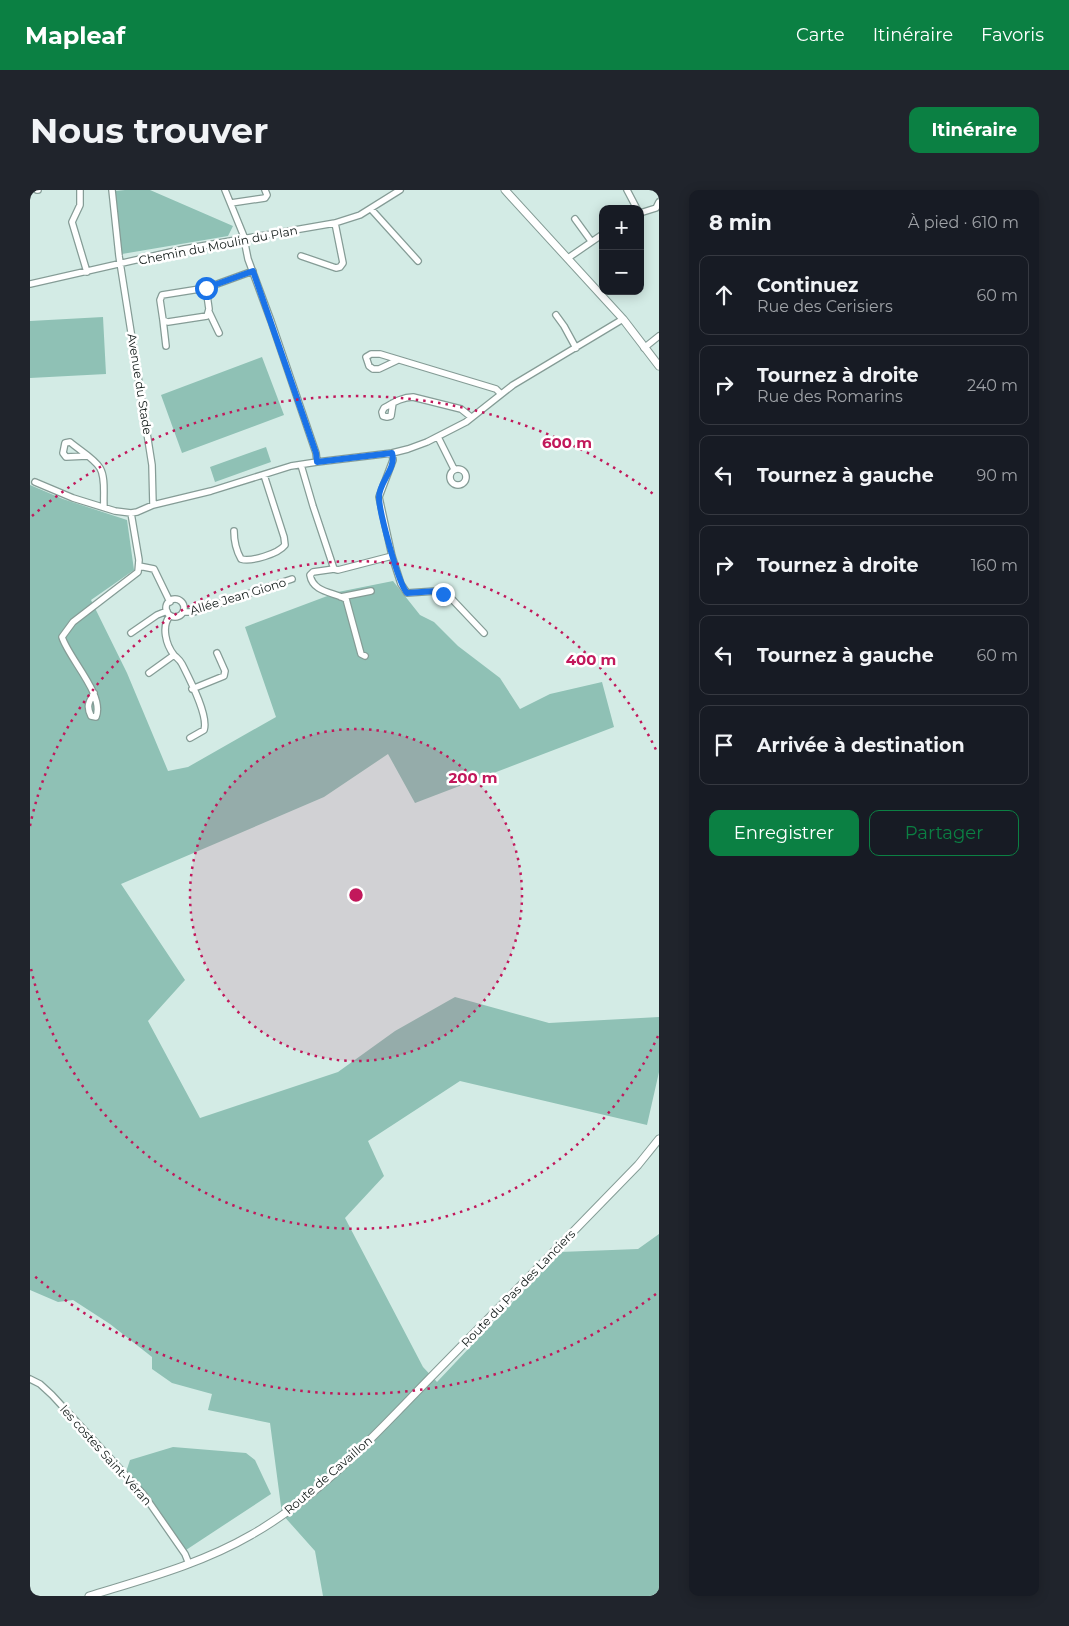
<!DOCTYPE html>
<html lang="fr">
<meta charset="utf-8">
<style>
:root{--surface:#171b24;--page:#20242c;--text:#f1f3f6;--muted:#9ea1a6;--line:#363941;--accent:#0b8043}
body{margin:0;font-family:Montserrat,sans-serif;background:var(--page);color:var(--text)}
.controls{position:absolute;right:15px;top:15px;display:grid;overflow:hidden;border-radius:10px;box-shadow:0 2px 12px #0003}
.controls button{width:45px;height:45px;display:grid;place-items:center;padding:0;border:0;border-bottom:1px solid var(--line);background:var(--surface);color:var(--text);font:25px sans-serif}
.stop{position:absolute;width:15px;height:15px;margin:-11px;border:4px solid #1a73e8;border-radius:50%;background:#fff}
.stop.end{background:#1a73e8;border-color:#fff;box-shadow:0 1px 5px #0008}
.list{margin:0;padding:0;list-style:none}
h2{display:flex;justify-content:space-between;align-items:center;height:65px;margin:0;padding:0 20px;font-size:21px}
h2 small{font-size:16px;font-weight:400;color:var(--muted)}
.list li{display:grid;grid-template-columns:32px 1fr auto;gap:15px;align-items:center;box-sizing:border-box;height:80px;margin:0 10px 10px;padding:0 10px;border:1px solid var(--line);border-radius:10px}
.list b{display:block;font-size:19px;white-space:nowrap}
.list p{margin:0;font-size:16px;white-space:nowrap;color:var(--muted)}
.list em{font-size:16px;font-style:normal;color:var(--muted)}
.actions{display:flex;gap:10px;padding:15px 20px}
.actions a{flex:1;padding:11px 0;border:1px solid var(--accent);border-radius:10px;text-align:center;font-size:18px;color:var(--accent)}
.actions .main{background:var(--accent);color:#fff}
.icon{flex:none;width:28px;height:28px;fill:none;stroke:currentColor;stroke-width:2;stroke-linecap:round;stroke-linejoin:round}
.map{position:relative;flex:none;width:629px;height:1406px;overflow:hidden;border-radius:10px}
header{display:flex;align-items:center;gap:30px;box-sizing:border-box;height:70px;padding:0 25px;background:var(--accent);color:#fff}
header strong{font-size:24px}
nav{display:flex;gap:28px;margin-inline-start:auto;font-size:18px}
.intro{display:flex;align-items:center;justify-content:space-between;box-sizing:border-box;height:120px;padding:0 30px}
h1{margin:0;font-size:35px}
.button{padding:12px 22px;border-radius:10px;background:var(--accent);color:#fff;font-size:18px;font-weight:700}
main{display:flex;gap:30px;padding:0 30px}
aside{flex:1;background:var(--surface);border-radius:10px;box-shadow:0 2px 12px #0003}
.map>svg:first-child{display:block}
.green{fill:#8fc1b5}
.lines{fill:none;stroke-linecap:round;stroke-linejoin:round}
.minor-casing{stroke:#859c96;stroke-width:8}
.major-casing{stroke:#859c96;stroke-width:9}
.minor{stroke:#fff;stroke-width:5.5}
.major{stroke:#fff;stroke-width:7}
.route{stroke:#1a73e8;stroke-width:6}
.ring{fill:none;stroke:#c2185b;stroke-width:2.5;stroke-dasharray:2.5 5}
.labels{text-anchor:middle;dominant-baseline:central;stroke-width:5;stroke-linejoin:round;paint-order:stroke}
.street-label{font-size:12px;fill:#101917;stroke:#fff}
.centre{fill:#c2185b;stroke:#fff;stroke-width:2.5}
.ring-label{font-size:15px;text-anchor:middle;font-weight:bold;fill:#c2185b;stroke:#fff;stroke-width:5;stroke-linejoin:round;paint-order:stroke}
</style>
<header>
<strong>Mapleaf</strong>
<nav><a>Carte</a><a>Itinéraire</a><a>Favoris</a></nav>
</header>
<div class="intro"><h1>Nous trouver</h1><a class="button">Itinéraire</a></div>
<main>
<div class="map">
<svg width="629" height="1406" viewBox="0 0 629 1406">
<rect width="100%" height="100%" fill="#d3ebe5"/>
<path class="green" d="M95 0H120L203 36 198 46 92 64 85 1Z
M73 127 76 184 0 188V131Z
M232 167 254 225 152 263 131 205Z
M236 257 241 272 185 292 180 277Z
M0 295 33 309 97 330 104 380 61 410 97 483 138 581 158 577 246 527 215 437 308 402 363 391 390 425 404 432 428 456 470 488 490 519 520 504 572 492 584 537 385 613 358 564 294 607 91 694 155 790 118 831 170 928 308 882 365 841 425 807 519 833 629 827V882L617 935 430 891 338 951 354 986 315 1028 393 1177 407 1192 530 1062 608 1059 629 1044V1406H293L285 1361 252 1324 240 1233 178 1220 182 1204 142 1193 122 1179V1167L80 1134 43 1110 28 1112 0 1100Z
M143 1257 216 1263 225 1270 241 1304 156 1360 121 1309 96 1282 100 1270Z"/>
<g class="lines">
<g class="minor-casing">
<path id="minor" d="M7 0H8
M50 0V15L42 32 57 82
M82 0 89 66 122 275 123 315
M195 0 215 49
M597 0 607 19
M201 13 235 8 237 5 235 0
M341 19 388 71
M610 23 626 18 629 12
M545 29 561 51
M214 49 218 69 241 131 286 263 287 272
M271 66 306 78 310 77 313 73 305 33
M538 68 573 44
M0 94 154 59 305 33 330 25 370 0
M176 98 179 119 177 126 138 132 133 130 130 110 132 105 176 98 223 81
M179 122 189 143
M526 125 534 136 546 158
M133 130 136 156
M614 158 629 146
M368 170 349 179H343L339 176 336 167 341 164H350L466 199 470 203
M363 213 361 226 357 227 353 226 352 222 354 218C363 213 372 207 383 207L431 219 441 227
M408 247 424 279
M362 263 363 270 349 307 362 366 371 394 377 403 406 401 419 406 454 443
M57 266 36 267 33 263 35 253 40 252C49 260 64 268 70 278 76 288 73 306 74 317
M271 275 283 316 304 379 308 380 362 366
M420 287a8 8 0 1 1 16 0a8 8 0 1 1-16 0Z
M5 292 43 308 85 321 101 323 107 322 123 315 181 301 261 276 287 272 362 263 378 259 397 252 436 232 483 195 593 129
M204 341C204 351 206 360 211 369 221 372 248 364 255 355L254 347 234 285
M109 376 124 379 140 412
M304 379 283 382 280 385C283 403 304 402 316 409L331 464 335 466
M311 407 341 401
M136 418a9 9 0 1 1 18 0a9 9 0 1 1-18 0Z
M153 422H164L262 389
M140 426C131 436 136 455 144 465 147 468 150 470 152 474 159 488 179 526 174 540L160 548
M101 443 127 425 137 421
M119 483 144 465
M162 499 194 486 195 481 187 463
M64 503C59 512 56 516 61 526L66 527C75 505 39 469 32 447L43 432 108 382 109 370 101 323
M0 1189 10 1194 22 1205 114 1305 155 1364 159 1374"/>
</g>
<g class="major-casing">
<path id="major" d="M475 0 593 129 629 176
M59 1406C114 1389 171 1374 221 1345 292 1305 348 1241 405 1183 473 1114 540 1045 608 975L629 949"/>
</g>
<use href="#minor" class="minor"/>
<use href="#major" class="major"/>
</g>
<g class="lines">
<path class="route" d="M176 98 223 81 286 263 287 272 362 263C367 278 349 292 349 307 349 321 368 393 377 403L406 401 413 404"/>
</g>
<circle cx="326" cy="705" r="166" fill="#c2185b" fill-opacity=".12"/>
<g class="ring">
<circle cx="326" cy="705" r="166"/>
<path d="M628 846A333 333 0 0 1 0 774M0 636A333 333 0 0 1 628 564"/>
<path d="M626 1104A499 499 0 0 1 2 1084M2 326A499 499 0 0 1 626 306"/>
</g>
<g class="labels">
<g class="street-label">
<text transform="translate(188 55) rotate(-11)">Chemin du Moulin du Plan</text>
<text transform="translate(110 194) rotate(81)">Avenue du Stade</text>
<text transform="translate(208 406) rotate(-17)">Allée Jean Giono</text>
<text transform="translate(488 1098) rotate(-46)">Route du Pas des Lanciers</text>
<text transform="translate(76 1265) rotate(48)">les costes Saint-Véran</text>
<text transform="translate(298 1285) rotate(-41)">Route de Cavaillon</text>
</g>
</g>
<circle cx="326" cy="705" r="8" class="centre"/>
<g class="ring-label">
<text x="537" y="258">600 m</text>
<text x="561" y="475">400 m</text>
<text x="443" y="593">200 m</text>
</g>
</svg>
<div class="controls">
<button>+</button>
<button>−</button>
</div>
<div class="stop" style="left:176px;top:98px"></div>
<div class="stop end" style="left:413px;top:404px"></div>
</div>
<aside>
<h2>8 min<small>À pied · 610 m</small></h2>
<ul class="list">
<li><svg class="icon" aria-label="ahead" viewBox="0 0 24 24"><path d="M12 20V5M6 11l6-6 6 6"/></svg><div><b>Continuez</b><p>Rue des Cerisiers</p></div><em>60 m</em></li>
<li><svg class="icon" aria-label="right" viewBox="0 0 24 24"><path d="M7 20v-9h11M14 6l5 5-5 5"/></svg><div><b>Tournez à droite</b><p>Rue des Romarins</p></div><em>240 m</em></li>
<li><svg class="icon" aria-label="left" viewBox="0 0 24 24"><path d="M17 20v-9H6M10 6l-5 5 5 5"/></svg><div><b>Tournez à gauche</b></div><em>90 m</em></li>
<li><svg class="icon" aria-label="right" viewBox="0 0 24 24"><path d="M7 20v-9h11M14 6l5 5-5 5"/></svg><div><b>Tournez à droite</b></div><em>160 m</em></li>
<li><svg class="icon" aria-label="left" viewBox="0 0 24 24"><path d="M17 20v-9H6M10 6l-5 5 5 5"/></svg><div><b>Tournez à gauche</b></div><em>60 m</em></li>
<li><svg class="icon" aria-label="arrive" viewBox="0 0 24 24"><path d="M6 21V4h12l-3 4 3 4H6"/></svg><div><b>Arrivée à destination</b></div></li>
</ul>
<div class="actions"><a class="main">Enregistrer</a><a>Partager</a></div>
</aside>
</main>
